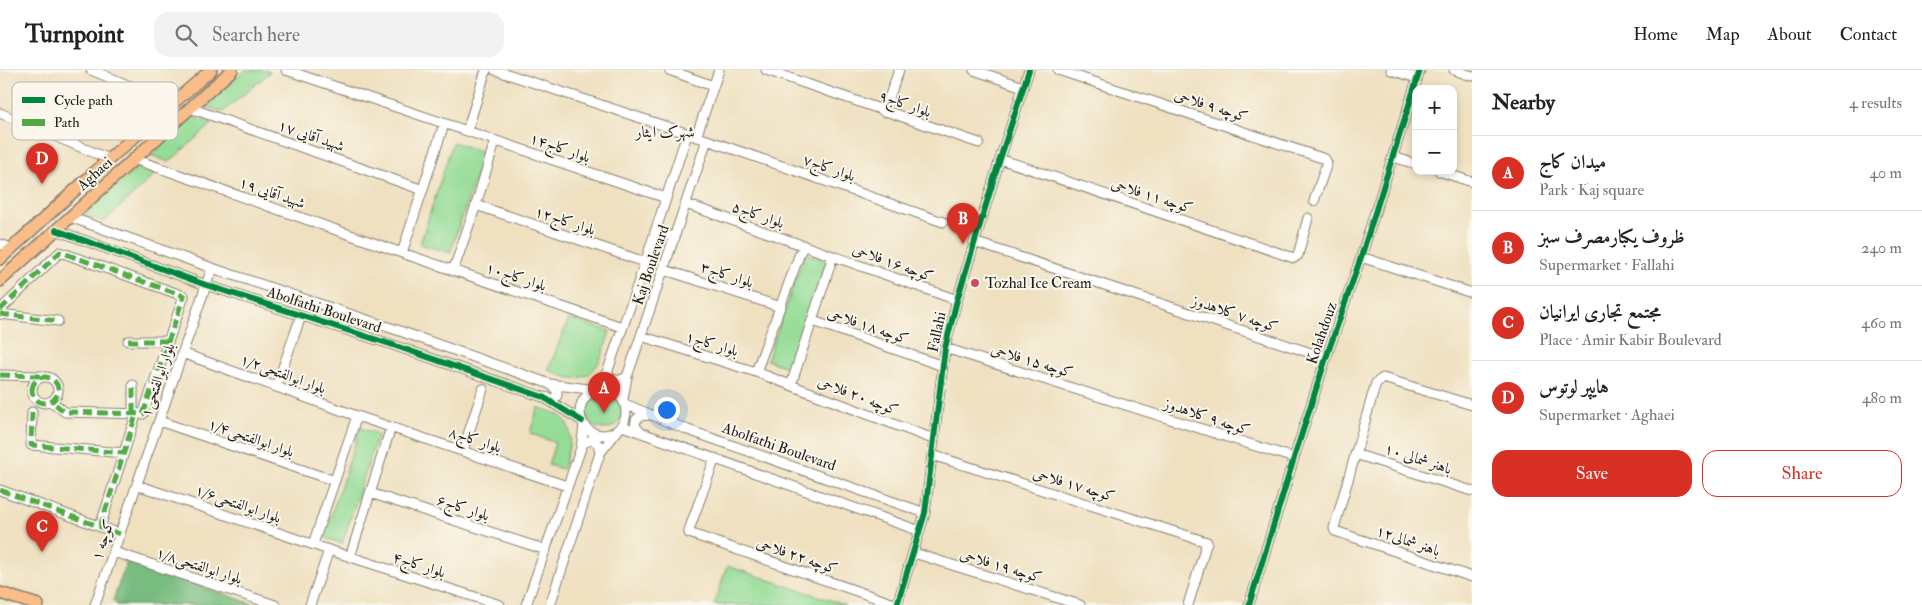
<!DOCTYPE html>
<meta charset="utf-8">
<style>
:root{--surface:#fff;--page:#f2f2f2;--text:#222;--muted:#767676;--line:#e0e0e0;--accent:#d93025}
body{margin:0;font-family:"IM FELL Double Pica",Amiri,serif;background:var(--page);color:var(--text)}
.controls{position:absolute;right:15px;top:15px;display:grid;overflow:hidden;border-radius:10px;box-shadow:0 2px 8px #0003}
.controls button{width:45px;height:45px;display:grid;place-items:center;padding:0;border:0;border-bottom:1px solid var(--line);background:var(--surface);color:var(--text);font:25px sans-serif}
.you{position:absolute;left:666px;top:339px;width:18px;height:18px;margin:-12px;border:4px solid #fff;border-radius:50%;background:#1a73e8;box-shadow:0 0 0 8px #1a73e833}
.badge{display:grid;place-items:center;width:32px;height:32px;border-radius:50%;background:var(--accent);color:#fff;font-size:16px;font-weight:700}
.pin{position:absolute;translate:-50% -41px;filter:drop-shadow(0 1px 2px #0008)}
.pin::after{content:'';position:absolute;top:26px;width:18px;height:15px;background:inherit;clip-path:polygon(0 0,100% 0,50% 100%)}
.list{margin:0;padding:0;list-style:none}
h2{display:flex;justify-content:space-between;align-items:center;height:65px;margin:0;padding:0 20px;font-size:21px}
h2 small{font-size:16px;font-weight:400;color:var(--muted)}
.list li{display:grid;grid-template-columns:32px 1fr auto;gap:15px;align-items:center;box-sizing:border-box;height:75px;padding:0 20px;border-top:1px solid var(--line)}
.list b{display:block;font-size:19px;white-space:nowrap}
.list p{margin:0;font-size:16px;white-space:nowrap;color:var(--muted)}
.list em{font-size:16px;font-style:normal;color:var(--muted)}
.actions{display:flex;gap:10px;padding:15px 20px}
.actions a{flex:1;padding:11px 0;border:1px solid var(--accent);border-radius:15px;text-align:center;font-size:18px;color:var(--accent)}
.actions .main{background:var(--accent);color:#fff}
.icon{flex:none;width:28px;height:28px;fill:none;stroke:currentColor;stroke-width:2;stroke-linecap:round;stroke-linejoin:round}
.map{position:relative;flex:none;width:1472px;height:535px;overflow:hidden}
header{display:flex;align-items:center;gap:30px;box-sizing:border-box;height:70px;padding:0 25px;background:var(--surface);border-bottom:1px solid var(--line)}
header strong{font-size:24px}
nav{display:flex;gap:28px;margin-inline-start:auto;font-size:18px}
.search{width:350px;height:45px;background:var(--page);display:flex;align-items:center;gap:12px;box-sizing:border-box;padding:0 18px;border-radius:15px;color:var(--muted);font-size:19px}
main{display:flex}
aside{flex:1;background:var(--surface)}
.map>svg:first-child{display:block}
.green{fill:#95dc96;stroke:#587c59}
.forest{fill:#78bc7f;stroke:#4a6c4e}
.lines{fill:none;stroke-linecap:round;stroke-linejoin:round}
.minor-casing{stroke:#867e6e;stroke-width:11}
.major-casing{stroke:#867e6e;stroke-width:14}
.minor{stroke:#fff;stroke-width:9}
.major{stroke:#f9bd89;stroke-width:11}
.quiet{stroke:#52a943;stroke-width:5;stroke-dasharray:10 5;stroke-linecap:butt}
.cycleway-casing{stroke:#fbf7ec;stroke-width:9}
.cycleway{stroke:#00873e;stroke-width:6}
.poi-dot{fill:#d1495b;stroke:#fbf7ec;stroke-width:2}
.labels{text-anchor:middle;dominant-baseline:central;stroke-width:4;stroke-linejoin:round;paint-order:stroke}
.street-label{font-size:15px;fill:#1c1c1c;stroke:#fbf7ec}
.poi-label{font-size:15px;fill:#1c1c1c;stroke:#fbf7ec;text-anchor:start}
.neighbourhood-label{font-size:16px;fill:#1c1c1c;stroke:#fbf7ec}
.key{fill:#fbf7ec;stroke:#b8b5ae;stroke-width:1}
.key-label{font-size:14px;fill:#1c1c1c}
</style>
<header>
<strong>Turnpoint</strong>
<div class="search"><svg class="icon" aria-label="search" viewBox="0 0 24 24"><circle cx="10" cy="10" r="6"/><path d="M15 15l6 6"/></svg>Search here</div>
<nav><a>Home</a><a>Map</a><a>About</a><a>Contact</a></nav>
</header>
<main>
<div class="map">
<svg width="1472" height="535" viewBox="0 0 1472 535">
<rect width="100%" height="100%" fill="#fbf7ec"/>
<filter id="ink" filterUnits="userSpaceOnUse"><feTurbulence type="fractalNoise" baseFrequency=".02" numOctaves="2"/><feDisplacementMap in="SourceGraphic" scale="10" xChannelSelector="R" yChannelSelector="G"/><feConvolveMatrix kernelMatrix="1 2 1 2 8 2 1 2 1" color-interpolation-filters="sRGB"/></filter>
<filter id="wash" filterUnits="userSpaceOnUse"><feTurbulence type="fractalNoise" baseFrequency=".0096" numOctaves="4" result="noise"/><feDisplacementMap in="SourceGraphic" scale="20" xChannelSelector="R" yChannelSelector="G"/><feGaussianBlur stdDeviation="1.12" result="paint"/><feColorMatrix in="noise" values="0 0 0 0 0 0 0 0 0 0 0 0 0 0 0 0 0 1.4 0 .05"/><feComposite in="paint" operator="in"/></filter>
<g filter="url(#wash)">
<rect width="100%" height="100%" fill="#efe0c0"/>
<path class="green" d="M245 0H265L270 2 223 42 204 36Z
M194 47 212 54 169 92 151 85Z
M453 72 484 82 450 183 420 174Z
M137 98 156 103 104 152 84 145Z
M805 183 826 191 792 299 767 290Z
M569 249 610 261C604 280 598 311 571 308 564 307 556 303 548 300Z
M586 341a18 18 0 1 1 36 0a18 18 0 1 1-36 0Z
M538 337C544 340 551 341 557 344 578 355 568 382 563 399L548 395 555 373 530 363Z
M360 358 378 364 342 474 324 467Z
M727 496 845 535H714Z"/>
<path class="forest" d="M127 491 256 535H117L113 530Z"/>
</g>
<g filter="url(#ink)">
<g class="lines">
<g class="minor-casing">
<path id="minor" d="M91 0 172 33
M286 0 666 128
M495 0 707 70 943 152
M669 0 713 16
M766 0 979 73
M974 0 1023 17
M1058 0 1325 89 1327 93 1314 131
M1391 0 1417 8
M1454 0 1472 6
M190 38 423 120
M884 42 899 0
M0 43 109 89
M467 61 486 0
M696 67 719 0
M1393 87 1416 94
M134 89 402 183 622 257
M1000 89 1294 188 1298 185 1308 148
M1439 101 1472 112
M686 134 957 230
M476 135 645 192
M70 147 212 198 397 260 550 314 596 320
M56 160 206 215 390 274 543 327 582 351
M655 161 675 168
M974 172 1326 288
M0 174 11 178
M402 183 444 54
M1361 187 1472 223
M665 200 781 237
M453 201 476 135 495 71
M0 240 60 182 184 226 143 344 65 342 51 331
M0 244 58 251
M813 251 943 296
M641 266 756 302 933 369
M128 271H168
M945 278 1294 388
M182 283 357 346 567 416
M608 300V305C614 312 620 311 627 307
M756 302 803 175
M0 305 42 306
M32 320a13 13 0 1 1 26 0a13 13 0 1 1-26 0Z
M791 315 833 186
M276 317 301 246
M580 342a23 23 0 1 1 46 0a23 23 0 1 1-46 0Z
M599 319 608 300 645 193 687 64
M545 327 553 329 557 326V320L550 314
M623 329 627 307 707 70
M625 334 688 360 925 443
M1472 335 1383 308 1376 313 1334 458 1335 461 1472 507
M32 342 31 375 124 383
M133 343V315
M159 351 335 411
M622 356 920 461
M641 363 635 356 636 350 640 346 649 345
M581 378 584 372 593 370 598 374 600 383
M463 380 483 319
M1355 384 1472 421
M932 385 1207 472 1188 535
M715 388 689 460V463L897 535
M137 415 329 480 500 535
M0 420 120 464
M370 423 546 480
M100 457 135 348
M313 474 357 346
M114 482 275 535
M914 483 1080 535
M350 487 391 357
M95 535 212 198
M310 535 329 480
M526 535 581 378 584 355
M550 535 600 383 619 359
M897 535 925 443 945 278 957 230 1000 89 1029 0
M1249 535 1294 388 1326 288 1361 187 1420 0"/>
</g>
<g class="major-casing">
<path id="major" d="M0 189 109 89 211 0
M0 211 232 0
M0 523 38 535"/>
</g>
<use href="#minor" class="minor"/>
<use href="#major" class="major"/>
<path class="quiet" d="M0 240 60 182 184 226 143 344 65 342 51 331
M0 244 58 251
M128 271H168
M0 305 42 306
M32 320a13 13 0 1 1 26 0a13 13 0 1 1-26 0Z
M32 342 31 375 124 383
M133 343V315
M0 420 120 464
M100 457 135 348"/>
<g class="cycleway-casing">
<path id="cycleway" d="M56 160 206 215 390 274 543 327 582 351
M897 535 925 443 945 278 957 230 1000 89 1029 0
M1249 535 1294 388 1326 288 1361 187 1420 0"/>
</g>
<use href="#cycleway" class="cycleway"/>
</g>
</g>
<circle class="poi-dot" cx="975" cy="213" r="5"/>
<g class="labels">
<g class="street-label">
<text transform="translate(905 34) rotate(19)">بلوار کاج۹</text>
<text transform="translate(1211 36) rotate(18)">کوچه ۹ فلاحی</text>
<text transform="translate(311 66) rotate(19)">شهید آقایی ۱۷</text>
<text transform="translate(560 78) rotate(19)">بلوار کاج۱۴</text>
<text transform="translate(829 98) rotate(19)">بلوار کاج۷</text>
<text transform="translate(95 104) rotate(-42)">Aghaei</text>
<text transform="translate(272 123) rotate(19)">شهید آقایی ۱۹</text>
<text transform="translate(1152 126) rotate(18)">کوچه ۱۱ فلاحی</text>
<text transform="translate(758 145) rotate(19)">بلوار کاج۵</text>
<text transform="translate(565 151) rotate(18)">بلوار کاج۱۲</text>
<text transform="translate(893 193) rotate(20)">کوچه ۱۶ فلاحی</text>
<text transform="translate(651 195) rotate(-71)">Kaj Boulevard</text>
<text transform="translate(727 205) rotate(18)">بلوار کاج۳</text>
<text transform="translate(516 207) rotate(18)">بلوار کاج۱۰</text>
<text transform="translate(324 240) rotate(18)">Abolfathi Boulevard</text>
<text transform="translate(1235 244) rotate(18)">کوچه ۷ کلاهدوز</text>
<text transform="translate(868 256) rotate(19)">کوچه ۱۸ فلاحی</text>
<text transform="translate(937 262) rotate(-78)">Fallahi</text>
<text transform="translate(1322 263) rotate(-71)">Kolahdouz</text>
<text transform="translate(712 274) rotate(17)">بلوار کاج۱</text>
<text transform="translate(1032 291) rotate(17)">کوچه ۱۵ فلاحی</text>
<text transform="translate(283 304) rotate(20)">بلوار ابوالفتحی۱/۲</text>
<text transform="translate(158 310) rotate(-71)">بلوار ابوالفتحی۱</text>
<text transform="translate(858 326) rotate(21)">کوچه ۲۰ فلاحی</text>
<text transform="translate(1207 347) rotate(18)">کوچه ۹ کلاهدوز</text>
<text transform="translate(251 368) rotate(19)">بلوار ابوالفتحی۱/۴</text>
<text transform="translate(475 370) rotate(18)">بلوار کاج۸</text>
<text transform="translate(779 377) rotate(19)">Abolfathi Boulevard</text>
<text transform="translate(1418 389) rotate(18)">۱۰ باهنر شمالی</text>
<text transform="translate(1074 415) rotate(17)">کوچه ۱۷ فلاحی</text>
<text transform="translate(238 434) rotate(19)">بلوار ابوالفتحی۱/۶</text>
<text transform="translate(463 438) rotate(18)">بلوار کاج۶</text>
<text transform="translate(103 470) rotate(-71)">کوچه ۱</text>
<text transform="translate(1408 471) rotate(19)">باهنر شمالی۱۲</text>
<text transform="translate(797 486) rotate(19)">کوچه ۲۲ فلاحی</text>
<text transform="translate(419 495) rotate(18)">بلوار کاج۴</text>
<text transform="translate(199 496) rotate(18)">بلوار ابوالفتحی۱/۸</text>
<text transform="translate(1001 496) rotate(17)">کوچه ۱۹ فلاحی</text>
</g>
<g class="poi-label">
<text x="985" y="213">Tozhal Ice Cream</text>
</g>
<g class="neighbourhood-label">
<text x="665" y="62">شهرک ایثار</text>
</g>
</g>
<rect x="12" y="12" width="166" height="58" rx="8" class="key"/>
<rect x="22" y="27" width="23" height="6" fill="#00873e"/>
<rect x="22" y="49" width="23" height="7" fill="#52a943"/>
<g class="key-label">
<text x="54" y="35">Cycle path</text>
<text x="54" y="57">Path</text>
</g>
</svg>
<div class="controls">
<button>+</button>
<button>−</button>
</div>
<div class="you"></div>
<div class="pin badge" style="left:604px;top:343px">A</div>
<div class="pin badge" style="left:963px;top:174px">B</div>
<div class="pin badge" style="left:42px;top:482px">C</div>
<div class="pin badge" style="left:42px;top:114px">D</div>
</div>
<aside>
<h2>Nearby<small>4 results</small></h2>
<ul class="list">
<li><span class="badge">A</span><div><b>میدان کاج</b><p>Park · Kaj square</p></div><em>40 m</em></li>
<li><span class="badge">B</span><div><b>ظروف یکبارمصرف سبز</b><p>Supermarket · Fallahi</p></div><em>240 m</em></li>
<li><span class="badge">C</span><div><b>مجتمع تجاری ایرانیان</b><p>Place · Amir Kabir Boulevard</p></div><em>460 m</em></li>
<li><span class="badge">D</span><div><b>هایپر لوتوس</b><p>Supermarket · Aghaei</p></div><em>480 m</em></li>
</ul>
<div class="actions"><a class="main">Save</a><a>Share</a></div>
</aside>
</main>
